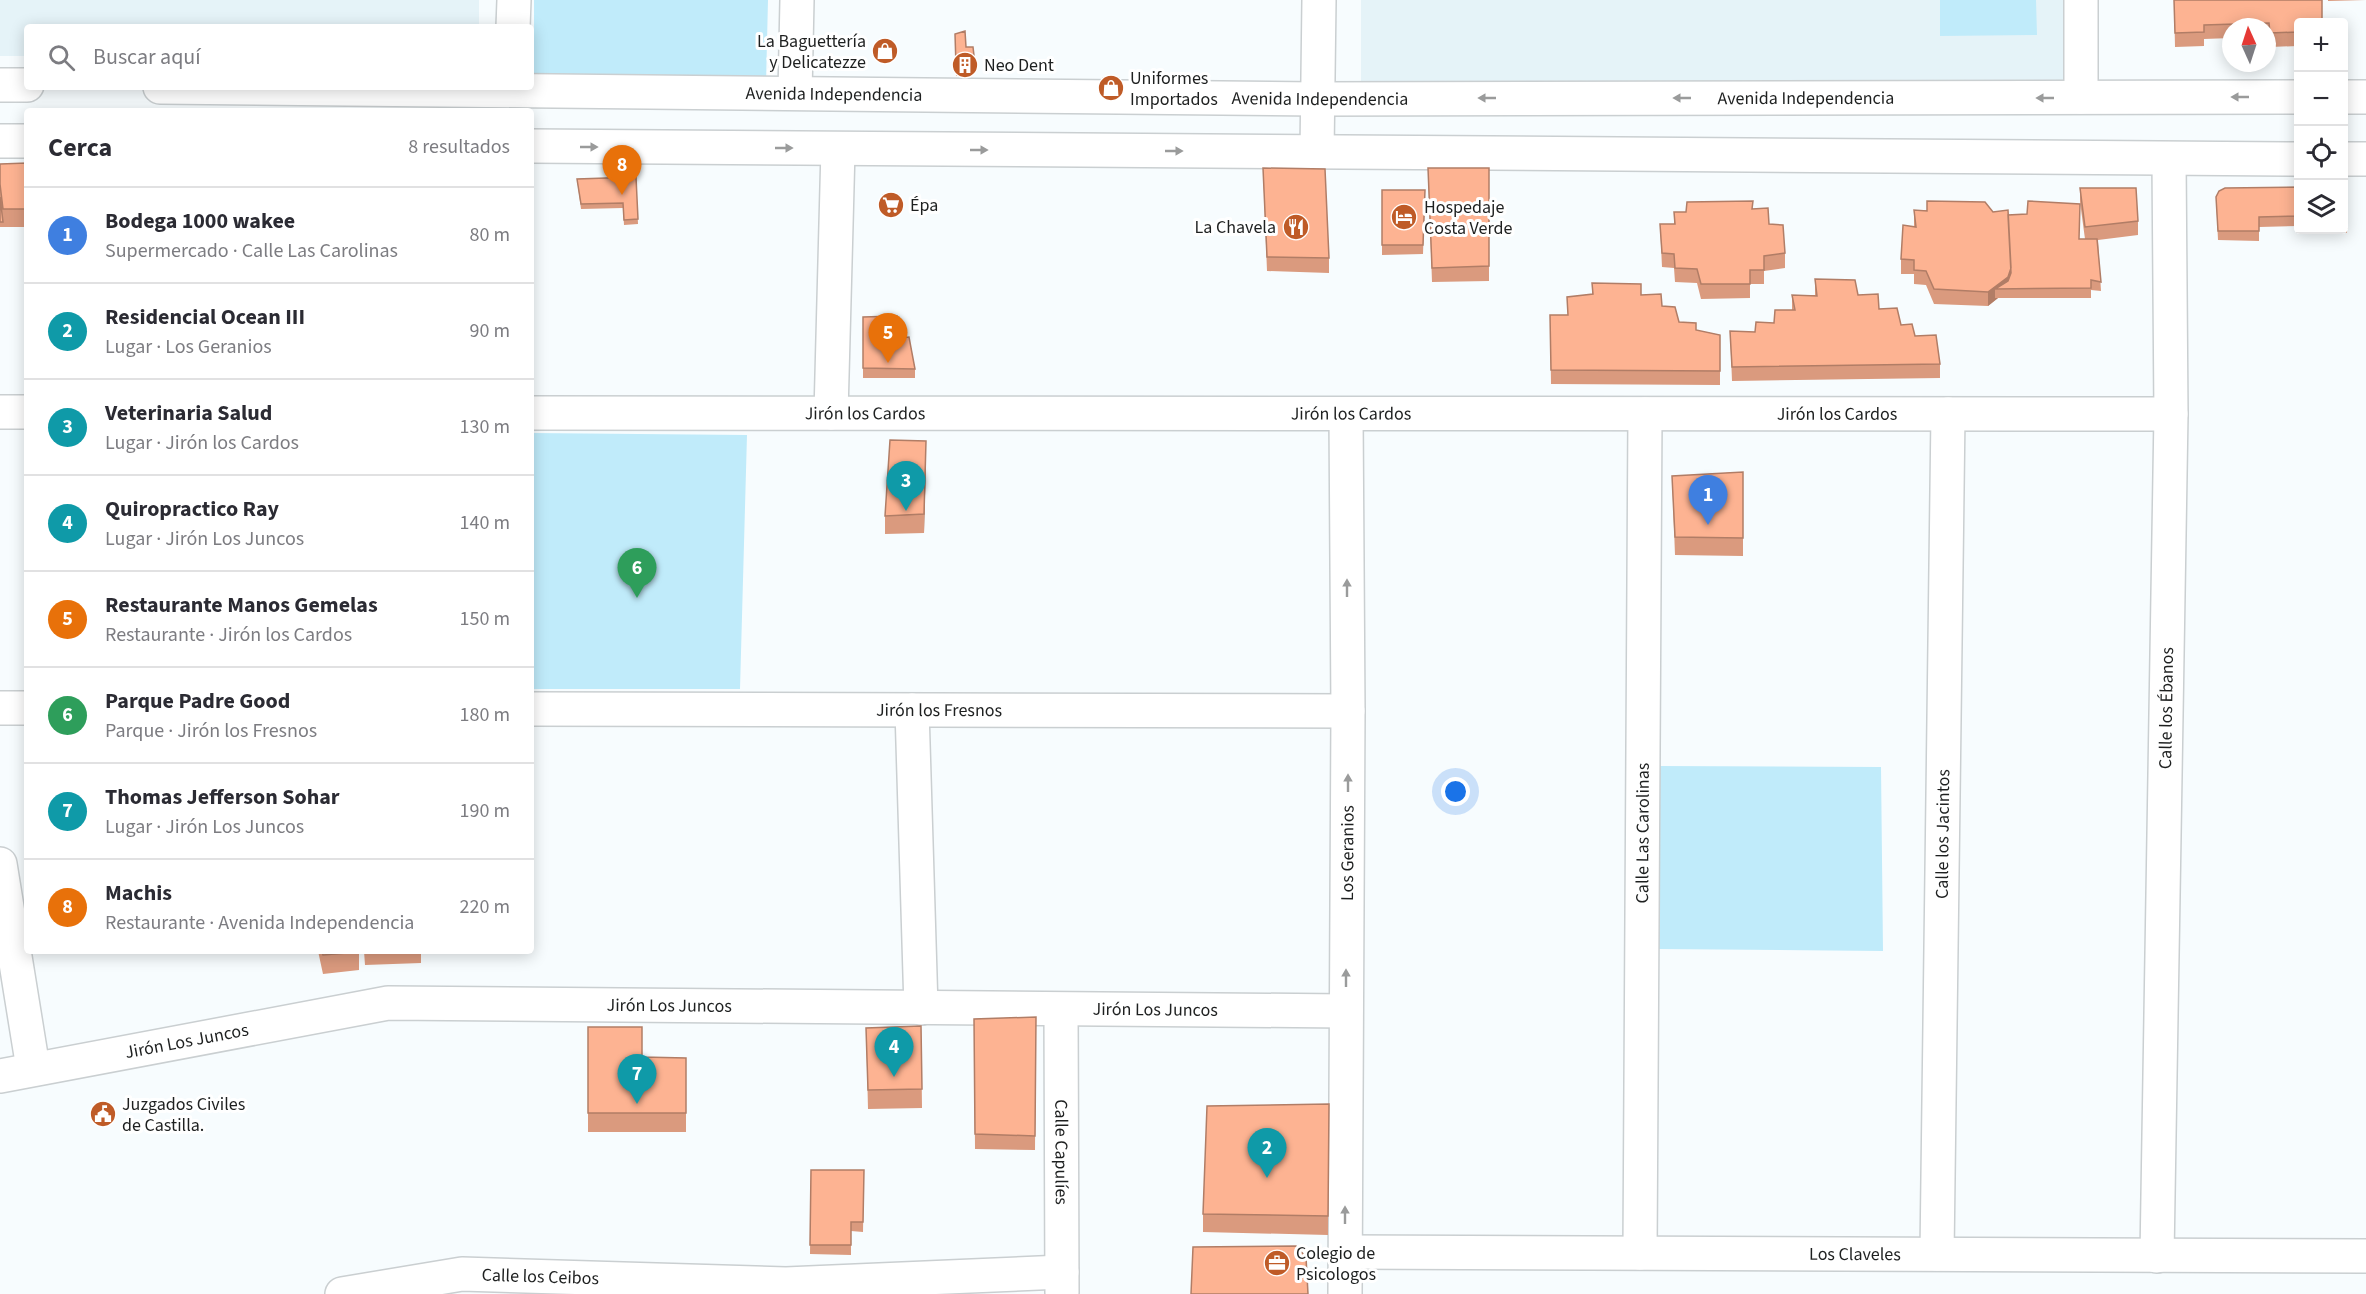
<!DOCTYPE html>
<html lang="es">
<meta charset="utf-8">
<style>
:root{--surface:#fff;--page:#f2f2f3;--text:#2b2b33;--muted:#7c7c81;--line:#e1e1e2;--accent:#bf5b27}
body{margin:0;font-family:"Source Sans 3",sans-serif;background:var(--page);color:var(--text)}
.controls{position:absolute;right:18px;top:18px;display:grid;overflow:hidden;border-radius:6px;box-shadow:0 3px 15px #0003}
.controls button{width:54px;height:54px;display:grid;place-items:center;padding:0;border:0;border-bottom:2px solid var(--line);background:var(--surface);color:var(--text);font:30px sans-serif}
.compass{position:absolute;left:2222px;top:18px;width:54px;height:54px;border-radius:50%;background:var(--surface);box-shadow:0 3px 15px #0003;rotate:357deg}
.you{position:absolute;left:1456px;top:792px;width:21px;height:21px;margin:-15px;border:4px solid #fff;border-radius:50%;background:#1a73e8;box-shadow:0 0 0 9px #1a73e833}
.badge{display:grid;place-items:center;width:39px;height:39px;border-radius:50%;background:var(--accent);color:#fff;font-size:20px;font-weight:700}
.pin{position:absolute;translate:-50% -50px;filter:drop-shadow(0 2px 3px #0008)}
.pin::after{content:'';position:absolute;top:32px;width:21px;height:18px;background:inherit;clip-path:polygon(0 0,100% 0,50% 100%)}
.list{margin:0;padding:0;list-style:none}
h2{display:flex;justify-content:space-between;align-items:center;height:78px;margin:0;padding:0 24px;font-size:26px}
h2 small{font-size:20px;font-weight:400;color:var(--muted)}
.list li{display:grid;grid-template-columns:39px 1fr auto;gap:18px;align-items:center;box-sizing:border-box;height:96px;padding:0 24px;border-top:2px solid var(--line)}
.list b{display:block;font-size:22px;white-space:nowrap}
.list p{margin:0;font-size:20px;white-space:nowrap;color:var(--muted)}
.list em{font-size:20px;font-style:normal;color:var(--muted)}
.icon{flex:none;width:33px;height:33px;fill:none;stroke:currentColor;stroke-width:2;stroke-linecap:round;stroke-linejoin:round}
.map{position:relative;flex:none;width:2366px;height:1294px;overflow:hidden}
.search{position:absolute;background:var(--surface);box-shadow:0 3px 15px #0003;left:24px;top:24px;width:510px;height:66px;display:flex;align-items:center;gap:15px;box-sizing:border-box;padding:0 21px;border-radius:6px;color:var(--muted);font-size:22px}
.panel{position:absolute;background:var(--surface);box-shadow:0 3px 15px #0003;left:24px;top:108px;width:510px;height:846px;border-radius:6px}
.map>svg:first-child{display:block}
.built{fill:#e5f3f8}
.green{fill:#c0ebfa}
.lines{fill:none;stroke-linecap:round;stroke-linejoin:round}
.minor-casing{stroke:#cacfd1;stroke-width:36}
.major-casing{stroke:#cacfd1;stroke-width:36}
.minor{stroke:#fff;stroke-width:33}
.major{stroke:#fff;stroke-width:33}
.wall{fill:#da9a7e}
.shaded-wall{fill:#b17d66}
.building{fill:#fdb392;stroke:#b17d66;stroke-width:1.5}
.oneway{fill:#9a9b9b}
.labels{text-anchor:middle;dominant-baseline:central;stroke-width:6;stroke-linejoin:round;paint-order:stroke}
.poi-label{font-size:18px;fill:#1e2020;stroke:#fff;text-anchor:start}
.street-label{font-size:18px;fill:#1e2020;stroke:#fff}
</style>
<div class="map">
<svg width="2366" height="1294" viewBox="0 0 2366 1294">
<rect width="100%" height="100%" fill="#f7fcfe"/>
<path class="built" d="M0 0H479V27H27V56H0Z
M1361 0H2065V89L1361 91Z"/>
<path class="green" d="M534 0H768L766 83 534 77Z
M1940 0H2036L2037 35 1940 36Z
M531 433 747 435 740 689H531Z
M1658 766 1881 767 1883 951 1657 949Z"/>
<g class="lines">
<g class="minor-casing">
<g id="minor">
<path d="M513 27 514 0"/>
<path d="M795 93 797 0"/>
<path d="M2081 97V0"/>
<path d="M1317 152 1319 0"/>
<path d="M0 412H27"/>
<path id="s1" d="M531 413 2171 414"/>
<path d="M831 413 838 149"/>
<path d="M0 708H27"/>
<path id="s2" d="M531 709 1348 711"/>
<path d="M912 710 921 1008"/>
<path d="M0 864 33 1068"/>
<path id="s3" d="M1061 1010 1062 1292"/>
<path id="s4" d="M0 1076 388 1003 1346 1011"/>
<path id="s5" d="M1345 1252 2366 1256"/>
<path id="s6" d="M1640 1253 1645 414"/>
<path id="s7" d="M1937 1254 1948 414"/>
<path id="s8" d="M2157 1256 2171 414 2169 160"/>
<path id="s9" d="M342 1294 462 1274 786 1284 1062 1272"/>
<path id="s10" d="M1345 1294 1348 711 1346 414"/>
</g>
</g>
<g class="major-casing">
<g id="major">
<path d="M0 85H27"/>
<path id="s11" d="M160 87 1317 99 2298 97"/>
<path d="M2344 97H2366"/>
<path d="M0 141H27"/>
<path d="M531 146 2298 159"/>
<path d="M2344 159H2366"/>
</g>
</g>
<use href="#minor" class="minor"/>
<use href="#major" class="major"/>
</g>
<path class="wall" d="M2174 0 2298 22V46L2270 47 2269 37H2267V27H2231V38L2204 39V46L2175 47Z
M2328 0H2366L2328 1Z
M955 34 966 47 975 64V73L956 76Z
M27 163V227H0V164Z
M1263 168 1329 258V273L1267 271Z
M1428 168H1489V281L1432 282Z
M636 177 638 224 624 225 623 208 581 209 577 179Z
M2298 187V226L2259 227V241L2218 240 2216 197Z
M2080 188 2138 221V235L2098 240 2101 291 2091 290V298H1998L1988 306 1934 304 1926 285 1914 284V274H1901V259L1914 226V210L1993 212 2008 215 2079 239H2085L2080 202Z
M1382 190H1425L1423 254 1382 255Z
M2343 201H2346L2347 233 2314 232V230H2343Z
M1752 209 1769 224 1785 253V268L1764 271V284H1750V298L1701 299 1697 283 1675 282 1674 268 1662 267 1660 224H1674V212H1686Z
M1815 279 1858 295 1879 309 1915 336 1940 364V378L1732 381 1730 331 1755 332 1774 323 1792 310V295H1815Z
M1592 283 1641 295 1662 306 1679 322 1696 330 1720 335V385L1551 384 1550 315H1568L1567 297 1592 294Z
M863 317 900 338 915 369V378H863Z
M926 459 924 533 885 534V516Z
M1743 472V556L1675 555 1672 476Z
M318 951H359V970L323 974Z
M364 951H421V963L365 965Z
M1036 1017 1035 1150 975 1149 974 1019Z
M921 1026 922 1108 868 1109 866 1028Z
M588 1027 642 1057 686 1058V1132H588Z
M1329 1104 1328 1235 1203 1232V1214Z
M811 1170H864L863 1232 851 1231V1255L810 1254Z"/>
<path class="shaded-wall" d="M2011 268V282L1995 289V298H1998L1988 306V292Z
M926 441V459L924 533V514Z"/>
<path class="building" d="M2174 0H2322V22H2298V32L2270 33 2269 23 2204 25V32L2175 33Z
M965 31 966 47H973L975 64 956 66 955 34Z
M27 163V209H3L0 184V164Z
M1263 168 1325 169 1329 258 1267 257Z
M1428 168H1489V266L1432 268Z
M636 177 638 219 624 220 623 203 581 204 577 179Z
M2298 187V216L2259 217V231H2218L2216 197 2219 191 2225 188Z
M2080 188H2136L2138 221 2085 227Z
M1382 190H1425L1423 245H1382Z
M0 197 3 222H0Z
M1753 201 1752 209 1768 208 1769 224 1783 225 1785 253 1764 256V270H1750V284H1701L1697 269 1675 268 1674 254 1662 253 1660 224H1675L1674 212H1686L1687 202Z
M1927 201 1985 202 1993 212 2008 210 2011 268 2008 277 1988 292 1934 289 1926 271 1914 270V260L1901 259 1903 225 1916 227 1914 210 1927 211Z
M2028 201 2080 204 2079 239H2097L2101 282 2091 280V288L1995 289 2008 281 2011 273 2008 215 2027 214Z
M2343 201H2346L2347 228H2343Z
M1815 279 1855 280 1858 295 1878 294 1879 309 1897 308 1901 325 1912 324 1915 336 1936 335 1940 364 1732 367 1730 331 1755 332 1756 322 1774 323 1775 310H1795L1792 295 1817 296Z
M1592 283 1641 284V295L1661 294 1662 306 1675 307 1679 322 1696 323V330L1720 335V371L1551 370 1550 315H1568L1567 297 1593 294Z
M897 316 900 338 909 337 915 369 863 368V317Z
M890 440 926 441 924 514 885 516Z
M1743 472V538L1675 537 1672 476Z
M322 951H359V952L323 955Z
M1036 1017 1035 1136 975 1134 974 1019Z
M921 1026 922 1089 868 1090 866 1028Z
M588 1027H642V1057L686 1058V1113H588Z
M1329 1104 1328 1216 1203 1214 1207 1106Z
M811 1170H864L863 1222H851V1245H810Z
M1296 1246 1306 1257 1308 1294H1191L1193 1247Z"/>
<defs><path id="oneway-solid" d="M-6-.8H1V-3.2L6.5 0L1 3.2V.8H-6Z" transform="scale(1.5)"/></defs>
<g class="oneway">
<use href="#oneway-solid" transform="translate(2240 97) rotate(180)"/>
<use href="#oneway-solid" transform="translate(1487 98) rotate(180)"/>
<use href="#oneway-solid" transform="translate(1682 98) rotate(180)"/>
<use href="#oneway-solid" transform="translate(2045 98) rotate(180)"/>
<use href="#oneway-solid" transform="translate(589 147)"/>
<use href="#oneway-solid" transform="translate(784 148)"/>
<use href="#oneway-solid" transform="translate(979 150)"/>
<use href="#oneway-solid" transform="translate(1174 151)"/>
<use href="#oneway-solid" transform="translate(1347 588) rotate(-90)"/>
<use href="#oneway-solid" transform="translate(1348 783) rotate(-90)"/>
<use href="#oneway-solid" transform="translate(1346 978) rotate(-90)"/>
<use href="#oneway-solid" transform="translate(1345 1215) rotate(-90)"/>
</g>
<defs>
<g id="shop-disc" transform="scale(1.35)"><circle r="9.5" fill="#bf5b27" stroke="#fff"/><path d="M-5-2.5h2.3a2.7 3.5 0 0 1 5.4 0H5L5.5 6h-11ZM-1.5-2.5h3a1.5 2.3 0 0 0-3 0Z" fill="#fff"/></g>
<g id="building-disc" transform="scale(1.35)"><circle r="9.5" fill="#bf5b27" stroke="#fff"/><path d="M-4-6H4V6H1V3H-1V6H-4ZM-2.5-4.3h1.7v1.8h-1.7ZM.8-4.3h1.7v1.8H.8ZM-2.5-1h1.7V.8h-1.7ZM.8-1h1.7V.8H.8Z" fill="#fff"/></g>
<g id="supermarket-disc" transform="scale(1.35)"><circle r="9.5" fill="#bf5b27" stroke="#fff"/><path d="M-6-5.5h2.5l.6 2H6L4.5 2H-2.5L-4.4-4H-6ZM-1.5 3.2a1.3 1.3 0 1 0 .1 0ZM3 3.2a1.3 1.3 0 1 0 .1 0Z" fill="#fff"/></g>
<g id="hotel-disc" transform="scale(1.35)"><circle r="9.5" fill="#bf5b27" stroke="#fff"/><path d="M-6-4.5h1.5V1H6V5H4.5V3h-9V5H-6ZM-4 0a1.8 1.8 0 1 1 3.6 0ZM.5 0V-2.5h3Q6-2.5 6 0Z" fill="#fff"/></g>
<g id="restaurant-disc" transform="scale(1.35)"><circle r="9.5" fill="#bf5b27" stroke="#fff"/><path d="M-5-6h1v4h1v-4h1v4h1v-4h1v5L-1.5 .5V6h-2V.5L-5-1ZM5-6V6H3V1.5H1.5Q1.5-4 5-6Z" fill="#fff"/></g>
<g id="civic-disc" transform="scale(1.35)"><circle r="9.5" fill="#bf5b27" stroke="#fff"/><path d="M-.6-6.5H3V-4.5H.6V-3L4-1V1h2V6H-6V1h2V-1L-.6-3ZM-1.2 2.5V6h2.4V2.5Z" fill="#fff"/></g>
<g id="office-disc" transform="scale(1.35)"><circle r="9.5" fill="#bf5b27" stroke="#fff"/><path d="M-6-3h4V-5.5h4V-3h4V5H-6ZM-1-4.5V-3h2v-1.5ZM-6 0V1H6V0Z" fill="#fff"/></g>
</defs>
<g fill-rule="evenodd">
<use href="#shop-disc" x="885" y="51"/>
<use href="#building-disc" x="965" y="65"/>
<use href="#shop-disc" x="1111" y="88"/>
<use href="#supermarket-disc" x="891" y="205"/>
<use href="#hotel-disc" x="1404" y="217"/>
<use href="#restaurant-disc" x="1296" y="227"/>
<use href="#civic-disc" x="103" y="1114"/>
<use href="#office-disc" x="1277" y="1263"/>
</g>
<g class="labels">
<g class="poi-label">
<text x="866" y="41" text-anchor="end">La Baguettería<tspan x="866" dy="21">y Delicatezze</tspan></text>
<text x="984" y="65">Neo Dent</text>
<text x="1130" y="78">Uniformes<tspan x="1130" dy="21">Importados</tspan></text>
<text x="910" y="205">Épa</text>
<text x="1424" y="207">Hospedaje<tspan x="1424" dy="21">Costa Verde</tspan></text>
<text x="1276" y="227" text-anchor="end">La Chavela</text>
<text x="122" y="1104">Juzgados Civiles<tspan x="122" dy="21">de Castilla.</tspan></text>
<text x="1296" y="1253">Colegio de<tspan x="1296" dy="21">Psicologos</tspan></text>
</g>
<g class="street-label">
<text stroke="none"><textPath href="#s11" startOffset="674">Avenida Independencia</textPath></text>
<text stroke="none"><textPath href="#s11" startOffset="1160">Avenida Independencia</textPath></text>
<text stroke="none"><textPath href="#s11" startOffset="1646">Avenida Independencia</textPath></text>
<text stroke="none"><textPath href="#s1" startOffset="334">Jirón los Cardos</textPath></text>
<text stroke="none"><textPath href="#s1" startOffset="820">Jirón los Cardos</textPath></text>
<text stroke="none"><textPath href="#s1" startOffset="1306">Jirón los Cardos</textPath></text>
<text stroke="none"><textPath href="#s8" startOffset="548">Calle los Ébanos</textPath></text>
<text stroke="none"><textPath href="#s2" startOffset="408">Jirón los Fresnos</textPath></text>
<text stroke="none"><textPath href="#s6" startOffset="420">Calle Las Carolinas</textPath></text>
<text stroke="none"><textPath href="#s7" startOffset="420">Calle los Jacintos</textPath></text>
<text stroke="none"><textPath href="#s10" startOffset="441">Los Geranios</textPath></text>
<text stroke="none"><textPath href="#s4" startOffset="676">Jirón Los Juncos</textPath></text>
<text stroke="none"><textPath href="#s4" startOffset="1162">Jirón Los Juncos</textPath></text>
<text stroke="none"><textPath href="#s4" startOffset="190">Jirón Los Juncos</textPath></text>
<text stroke="none"><textPath href="#s3" startOffset="142">Calle Capulíes</textPath></text>
<text stroke="none"><textPath href="#s5" startOffset="510">Los Claveles</textPath></text>
<text stroke="none"><textPath href="#s9" startOffset="200">Calle los Ceibos</textPath></text>
</g>
</g>
</svg>
<div class="controls">
<button>+</button>
<button>−</button>
<button><svg class="icon" aria-label="locate" viewBox="0 0 24 24"><circle cx="12" cy="12" r="6"/><path d="M12 2v4M12 18v4M2 12h4M18 12h4"/></svg></button>
<button><svg class="icon" aria-label="layers" viewBox="0 0 24 24"><path d="M12 4l9 5-9 5-9-5zM3 14l9 5 9-5"/></svg></button>
</div>
<svg class="compass" viewBox="-18 -18 36 36"><path d="M0-13l5 13h-10z" fill="#e53935"/><path d="M0 13l5-13h-10z" fill="#7c7c81"/></svg>
<div class="you"></div>
<div class="pin badge" style="left:1708px;top:525px;background:#3f7fe0">1</div>
<div class="pin badge" style="left:1267px;top:1178px;background:#0f9aa8">2</div>
<div class="pin badge" style="left:906px;top:511px;background:#0f9aa8">3</div>
<div class="pin badge" style="left:894px;top:1077px;background:#0f9aa8">4</div>
<div class="pin badge" style="left:888px;top:363px;background:#e8710a">5</div>
<div class="pin badge" style="left:637px;top:598px;background:#2e9e5b">6</div>
<div class="pin badge" style="left:637px;top:1104px;background:#0f9aa8">7</div>
<div class="pin badge" style="left:622px;top:195px;background:#e8710a">8</div>
<div class="search"><svg class="icon" aria-label="search" viewBox="0 0 24 24"><circle cx="10" cy="10" r="6"/><path d="M15 15l6 6"/></svg>Buscar aquí</div>
<section class="panel">
<h2>Cerca<small>8 resultados</small></h2>
<ul class="list">
<li><span class="badge" style="background:#3f7fe0">1</span><div><b>Bodega 1000 wakee</b><p>Supermercado · Calle Las Carolinas</p></div><em>80 m</em></li>
<li><span class="badge" style="background:#0f9aa8">2</span><div><b>Residencial Ocean III</b><p>Lugar · Los Geranios</p></div><em>90 m</em></li>
<li><span class="badge" style="background:#0f9aa8">3</span><div><b>Veterinaria Salud</b><p>Lugar · Jirón los Cardos</p></div><em>130 m</em></li>
<li><span class="badge" style="background:#0f9aa8">4</span><div><b>Quiropractico Ray</b><p>Lugar · Jirón Los Juncos</p></div><em>140 m</em></li>
<li><span class="badge" style="background:#e8710a">5</span><div><b>Restaurante Manos Gemelas</b><p>Restaurante · Jirón los Cardos</p></div><em>150 m</em></li>
<li><span class="badge" style="background:#2e9e5b">6</span><div><b>Parque Padre Good</b><p>Parque · Jirón los Fresnos</p></div><em>180 m</em></li>
<li><span class="badge" style="background:#0f9aa8">7</span><div><b>Thomas Jefferson Sohar</b><p>Lugar · Jirón Los Juncos</p></div><em>190 m</em></li>
<li><span class="badge" style="background:#e8710a">8</span><div><b>Machis</b><p>Restaurante · Avenida Independencia</p></div><em>220 m</em></li>
</ul>
</section>
</div>
